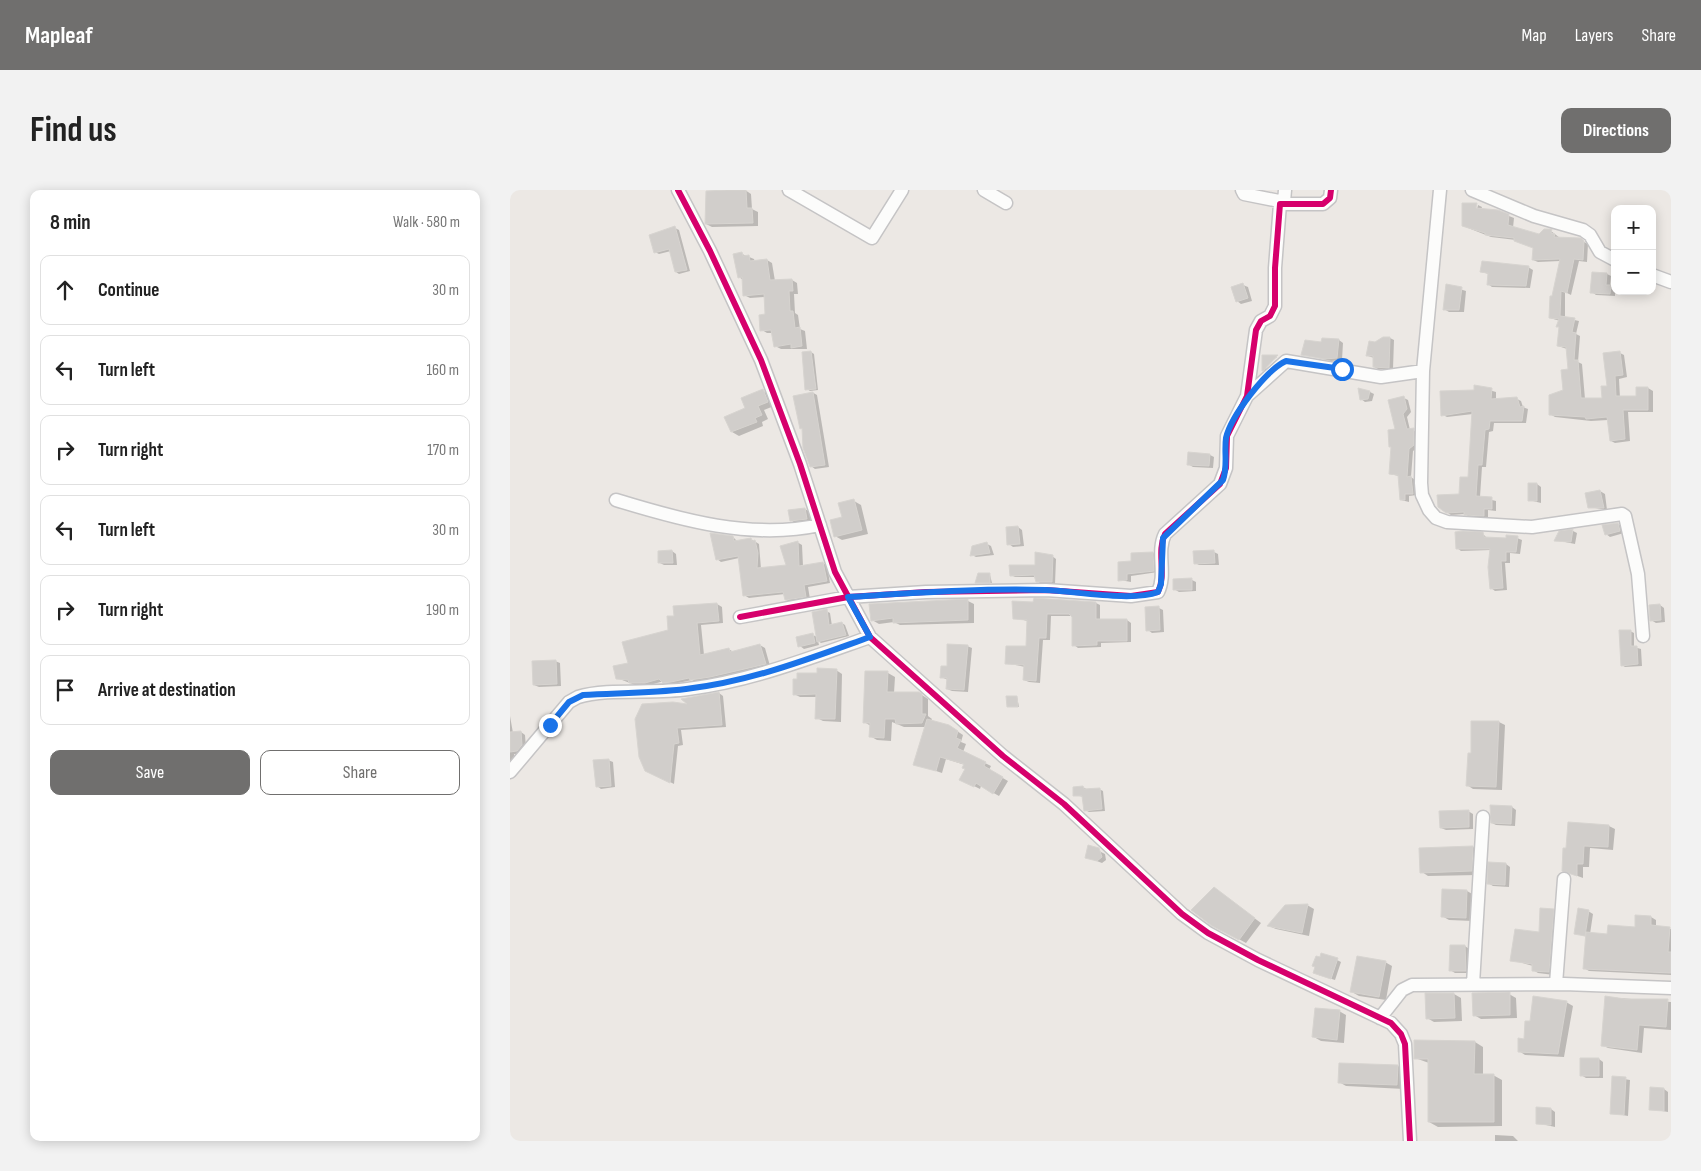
<!DOCTYPE html>
<meta charset="utf-8">
<style>
:root{--surface:#fff;--page:#f2f2f2;--text:#222;--muted:#767676;--line:#e0e0e0;--accent:#706f6e}
body{margin:0;font-family:"Sofia Sans Condensed",sans-serif;background:var(--page);color:var(--text)}
.controls{position:absolute;right:15px;top:15px;display:grid;overflow:hidden;border-radius:10px;box-shadow:0 2px 12px #0003}
.controls button{width:45px;height:45px;display:grid;place-items:center;padding:0;border:0;border-bottom:1px solid var(--line);background:var(--surface);color:var(--text);font:25px sans-serif}
.stop{position:absolute;width:15px;height:15px;margin:-11px;border:4px solid #1a73e8;border-radius:50%;background:#fff}
.stop.end{background:#1a73e8;border-color:#fff;box-shadow:0 1px 5px #0008}
.list{margin:0;padding:0;list-style:none}
h2{display:flex;justify-content:space-between;align-items:center;height:65px;margin:0;padding:0 20px;font-size:21px}
h2 small{font-size:16px;font-weight:400;color:var(--muted)}
.list li{display:grid;grid-template-columns:32px 1fr auto;gap:15px;align-items:center;box-sizing:border-box;height:70px;margin:0 10px 10px;padding:0 10px;border:1px solid var(--line);border-radius:10px}
.list b{display:block;font-size:19px;white-space:nowrap}
.list em{font-size:16px;font-style:normal;color:var(--muted)}
.actions{display:flex;gap:10px;padding:15px 20px}
.actions a{flex:1;padding:11px 0;border:1px solid var(--accent);border-radius:10px;text-align:center;font-size:18px;color:var(--accent)}
.actions .main{background:var(--accent);color:#fff}
.icon{flex:none;width:28px;height:28px;fill:none;stroke:currentColor;stroke-width:2;stroke-linecap:round;stroke-linejoin:round}
.map{position:relative;flex:none;width:1161px;height:951px;overflow:hidden;border-radius:10px}
header{display:flex;align-items:center;gap:30px;box-sizing:border-box;height:70px;padding:0 25px;background:var(--accent);color:#fff}
header strong{font-size:24px}
nav{display:flex;gap:28px;margin-inline-start:auto;font-size:18px}
.intro{display:flex;align-items:center;justify-content:space-between;box-sizing:border-box;height:120px;padding:0 30px}
h1{margin:0;font-size:35px}
.button{padding:12px 22px;border-radius:10px;background:var(--accent);color:#fff;font-size:18px;font-weight:700}
main{display:flex;gap:30px;padding:0 30px}
aside{flex:1;background:var(--surface);border-radius:10px;box-shadow:0 2px 12px #0003}
.map>svg:first-child{display:block}
.shadow{fill:#0003}
.building{fill:#d1cecb;stroke:#d7d4d0}
.lines{fill:none;stroke-linecap:round;stroke-linejoin:round}
.street-casing{stroke:#c5c4c5;stroke-width:15}
.street{stroke:#fcfcfb;stroke-width:12}
.cycleway-casing{stroke:#fff;stroke-width:9}
.cycleway{stroke:#d6006c;stroke-width:6}
.route{stroke:#1a73e8;stroke-width:6}
</style>
<header>
<strong>Mapleaf</strong>
<nav><a>Map</a><a>Layers</a><a>Share</a></nav>
</header>
<div class="intro"><h1>Find us</h1><a class="button">Directions</a></div>
<main>
<aside>
<h2>8 min<small>Walk · 580 m</small></h2>
<ul class="list">
<li><svg class="icon" aria-label="ahead" viewBox="0 0 24 24"><path d="M12 20V5M6 11l6-6 6 6"/></svg><div><b>Continue</b></div><em>30 m</em></li>
<li><svg class="icon" aria-label="left" viewBox="0 0 24 24"><path d="M17 20v-9H6M10 6l-5 5 5 5"/></svg><div><b>Turn left</b></div><em>160 m</em></li>
<li><svg class="icon" aria-label="right" viewBox="0 0 24 24"><path d="M7 20v-9h11M14 6l5 5-5 5"/></svg><div><b>Turn right</b></div><em>170 m</em></li>
<li><svg class="icon" aria-label="left" viewBox="0 0 24 24"><path d="M17 20v-9H6M10 6l-5 5 5 5"/></svg><div><b>Turn left</b></div><em>30 m</em></li>
<li><svg class="icon" aria-label="right" viewBox="0 0 24 24"><path d="M7 20v-9h11M14 6l5 5-5 5"/></svg><div><b>Turn right</b></div><em>190 m</em></li>
<li><svg class="icon" aria-label="arrive" viewBox="0 0 24 24"><path d="M6 21V4h12l-3 4 3 4H6"/></svg><div><b>Arrive at destination</b></div></li>
</ul>
<div class="actions"><a class="main">Save</a><a>Share</a></div>
</aside>
<div class="map">
<svg width="1161" height="951" viewBox="0 0 1161 951">
<rect width="100%" height="100%" fill="#ece8e4"/>
<path class="shadow" d="M235 0 241 4 242 19 248 22V36L202 37 196 34Z
M953 14 968 15H966V24L968 15 972 17 971 20 988 21 999 26 1004 28 1003 38 1030 45 1041 41 1050 48 1070 50 1078 54 1077 72 1069 71 1061 105 1055 102V128L1069 131 1066 144 1070 146 1068 172 1072 174 1075 209H1093L1110 163 1114 165 1117 187 1109 189 1110 208 1127 207 1138 198 1143 201V222H1118L1120 251 1105 253 1101 251 1098 230 1081 231 1045 227 1040 224 1054 200 1059 180 1057 159 1048 156 1050 131 1040 128 1050 71 1028 72 1023 70 1025 58 1006 50 981 47 953 36Z
M165 38 169 40 180 81 169 84 166 82 161 61 149 64 145 62Z
M232 64 244 69 245 72 257 70 262 73 265 91 282 90 287 93 288 104H284L285 123 288 125 290 139 295 141 297 159H271L265 156 263 143H257L252 140 256 125 255 107 240 108 234 105 233 90 229 87Z
M1018 77 1023 80 1020 98 982 97 978 94 979 84 971 82Z
M1097 84 1101 86 1100 96 1105 99V106L1086 105 1082 102Z
M733 95 738 97 742 111 731 114 727 111Z
M937 95 956 101 954 122H939L934 119Z
M880 148 884 150 883 179H868L864 177V168L858 166 865 153Z
M829 150 833 153 832 170 821 171 792 164 812 153Z
M301 162 304 164 308 200 300 201 307 205 319 277 305 279 301 276 293 239 291 238 303 203 297 199Z
M753 166 767 167 756 176V179L769 168 771 169 758 183 754 180Z
M965 196 986 202V210L1007 209 1011 211 1013 217 1018 219 1016 233H984L983 241 979 242 976 277H972L970 307 986 311V321L978 320V328L960 327 955 324 941 325 929 317 950 305 959 288 963 224 937 227 933 225 965 201Z
M253 201 260 205 264 216 254 220 258 229 252 232 253 236 229 246 222 242 237 219Z
M860 202 864 204 862 211 855 212 851 209Z
M894 208 898 210 901 222 897 227 900 240 908 242 907 258 903 261 901 287 905 290 907 305 899 306V312L891 310 889 286 880 284Z
M700 265 704 267 703 278 683 277 678 274Z
M1027 294 1031 297V313L1019 310Z
M1090 301 1095 304 1097 320 1079 317Z
M344 311 351 315 358 344 332 350 325 346 333 328Z
M295 319 300 322 301 331 285 333 281 330Z
M1108 334 1112 337 1114 343 1100 347 1096 344Z
M508 337 512 340 514 356 503 357 499 354Z
M1063 341 1067 343 1065 354 1045 350 1050 342Z
M972 343 978 349 1007 348 1012 350 1010 364 1000 363V373H995L997 400 985 401 981 398V360L951 361 947 358Z
M223 347 228 352 241 349 249 354 251 379 277 376 287 352 292 355 293 376 313 373 317 376 320 393 298 397 300 409 281 412 276 410 275 404 239 408 234 405 229 368 211 372 207 369Z
M477 354 481 356 484 365 466 367 462 365Z
M162 361 166 364 167 375H154L150 373Z
M704 362 708 364 709 375H689L685 373 684 363Z
M643 363 647 366 648 382 621 386V392L610 390 622 372Z
M542 366 546 369 545 394 530 393 527 391 526 387H505L501 385 526 376Z
M480 385 482 393 467 392Z
M682 390 686 392V401L669 402 664 399Z
M536 409 586 413 590 415V431L617 430 621 433V452L591 453V457L568 458 564 455 563 426H541L540 450H533L530 493 519 492 514 490 515 477 496 473 517 458 518 431 504 428 524 414Z
M458 411 464 414V433L390 435 384 432 369 434 362 430Z
M207 414 212 417 213 433 191 435 194 465 218 459 224 462 250 455 255 458 260 476 186 492 182 490 159 495 154 491 140 495H125L107 488 119 474 159 441 165 427Z
M1150 415 1154 418 1155 432 1146 433 1141 430Z
M649 418 653 420 654 442 642 443 638 440Z
M316 421 320 423 322 436 332 433 335 435 339 446 311 453 308 451 309 455 294 459 290 456 303 445 307 447Z
M1120 441 1124 443V457L1131 459 1132 476 1115 477 1112 475Z
M457 456 462 458 458 502 442 501 437 499 438 490 431 487Z
M45 471 50 473 51 496 29 497 24 495Z
M326 480 332 484 331 532 313 531 307 528V507H290L284 504 308 484Z
M356 482 378 483 385 487 384 503H409L418 509V526L422 529 421 531 444 539 453 545 451 552 456 554 453 562 481 576 479 580 498 591 489 606 471 596 470 599 456 592 455 575 436 569 432 583 405 574 416 537H394L382 532 381 551 367 550 360 546 361 536 354 532Z
M209 503 213 506 216 537 171 540 173 555 168 556 164 594 136 580 181 515Z
M507 507 509 517H498Z
M0 526 3 543 11 542 15 545 16 558 12 564H4L5 572 0 577Z
M989 532 995 535 992 600 963 599 957 595 962 565Z
M98 570 103 572 105 597 91 599 87 596Z
M573 597 578 600 589 599 593 601 595 621 579 622 575 620 574 607 565 605Z
M982 616 1002 617 1006 620 1005 636 986 635 982 633Z
M958 621 963 624V639L936 640 931 638Z
M1099 636 1105 639 1103 660 1080 658 1079 677H1073V688L1054 681 1057 659Z
M579 656 595 664 596 670 592 673 576 667Z
M963 657 970 661 968 685 918 686 912 682Z
M980 673 996 674 1000 677 999 697 983 696 978 693Z
M705 699 751 733 736 753 703 735Z
M957 701 964 705 963 731 939 730 932 726Z
M797 715 804 719 799 746 766 739 759 736Z
M1043 720 1049 723 1044 785 1028 783 1023 780V776L1002 770 1030 744Z
M1078 721 1083 724 1080 744 1099 745 1126 738 1141 727 1146 730V737L1161 739V785L1079 781 1074 778 1077 747 1066 743Z
M955 756 959 759 960 783H945L940 780Z
M827 770 831 772 825 790 809 785Z
M875 772 882 776 876 810 849 806 842 802Z
M944 804 951 808 952 831 924 832 917 828Z
M999 804 1006 808 1007 828 971 829 964 825Z
M1096 807 1161 812V840L1134 838 1132 863 1098 858 1092 855Z
M1056 812 1063 816 1054 867 1015 865 1009 861 1021 832Z
M829 821 836 825 834 853 811 851 804 847Z
M965 852 973 857V885H983L992 890V936L928 937 919 932V873L905 868Z
M1089 869 1093 872V888H1076L1071 885Z
M888 876 895 880 894 899 836 896 829 892Z
M1103 887 1120 890 1118 926 1101 923Z
M1141 899H1154L1158 902V922L1140 919Z
M1041 919 1045 922V937L1027 933Z
M985 945 1003 946 1008 951H985Z"/>
<path class="building" d="M217 0H236L237 18H242L243 33 195 34 196 1Z
M952 13H967L966 18 988 20 999 24 998 35 1029 44 1034 39H1042L1041 43 1045 44 1044 47 1071 48 1074 51 1073 70 1064 69 1057 103 1051 101 1050 126 1065 128 1062 142 1066 143 1064 170H1068L1071 208H1092L1091 196H1097L1093 163 1110 161 1113 185 1105 186 1106 206H1126V197H1138V220H1113L1115 249 1100 251 1097 227 1076 229 1075 227 1039 225V205L1053 200 1051 180 1058 179 1056 157 1047 156 1049 137H1046L1049 129 1039 128 1040 106H1042L1050 69 1022 70 1023 58 1004 51V48L975 45V43L952 36Z
M165 36 177 80 165 82 159 59 144 63 139 45Z
M232 62 233 66 239 65 240 71 257 69 260 90 282 89 283 101H279L280 121H283L285 138 290 137 292 156 281 158V154L264 157 261 140 250 141 249 125 255 124 254 104 233 106 232 87 228 88 223 64Z
M972 71 1019 76 1016 96 977 95 978 83 970 82Z
M1082 82 1097 83 1096 95H1101L1100 104 1080 103Z
M733 93 738 108 726 112 721 97Z
M936 94 952 97 949 120H933Z
M873 147H880L879 178 863 177V166H856L859 151 865 152Z
M812 148 829 149 827 168 815 169 791 165 795 150 811 152Z
M301 161 306 199 295 200 292 162Z
M752 165H768L753 181H752Z
M964 195 982 198 981 209 1007 207 1010 217 1014 216 1012 231H980L979 239 975 240 972 275H968L966 306 982 307V319H974V326L954 325V322L936 323 928 317 927 305 949 304 950 287H958L962 221 931 226 930 201 964 200Z
M848 198 860 201 858 209 850 210Z
M253 199 258 212 248 216 252 225 245 228 247 232 221 242 214 227 235 218 231 208Z
M303 202 315 275 300 277 293 258 292 238 290 239 283 206Z
M894 206 897 219 893 224 897 239 904 238V255L899 259 897 287 901 286 903 304H895V310H890L888 285 879 284 881 257H879L878 240 885 239 878 210Z
M678 262 700 264 699 276 677 275Z
M1018 293H1027V311H1018Z
M1090 300 1094 318H1078L1075 303Z
M344 309 352 340 324 347 320 330 332 327 328 313Z
M295 318 297 329 280 331 278 320Z
M1108 333 1110 341 1095 345 1092 335Z
M508 336 510 354 497 355 496 337Z
M1063 339 1061 352 1044 351 1049 341Z
M953 341 973 342 974 347 996 348V345L1008 346 1006 362H996V371H991L993 398 980 399 978 377 980 359H946L945 342Z
M200 343 223 346 224 351 241 348 242 351 245 350 248 363 247 378 276 375 270 356 288 351 289 376 313 372 317 391 294 395 296 407 275 410 273 402 233 406 228 366 206 370Z
M477 352 480 363 460 366 462 356Z
M162 360 163 373H148V361Z
M704 360 705 373 684 374 683 361Z
M525 362 543 365 542 392H526L524 385 500 386 499 375H525Z
M643 362 644 381 617 384V390L608 391V372L621 371V363Z
M468 383H480V393H465Z
M682 388V400H663V389Z
M524 408 586 412V429H617V451H587V455L562 456V427L559 424H537L536 448H529L526 491 513 490 514 475 495 474 496 456H516L517 430 503 429 502 411 523 412Z
M458 409V430L383 433V428L361 431 359 414Z
M207 413 209 431 187 433 190 465 219 458 220 462 250 454 256 474 200 487 180 490 179 488 161 492 153 493 149 489 135 493H119L118 490 106 489 103 476 118 473 112 452 158 440 157 426H164L163 416Z
M1150 414 1151 430 1140 431 1139 415Z
M649 416 650 440 636 441 635 417Z
M317 419 319 435 332 432 336 445 307 452 302 422Z
M1109 440H1121V456H1127L1128 474 1111 476Z
M303 443 305 453 288 457 286 447Z
M437 454 458 455 454 500 436 499 437 488H430L431 476H437Z
M46 470 47 494 23 495 22 471Z
M307 478 327 479 325 529H305L306 504 283 505V489H287V483H307Z
M355 481H378L377 502H409L412 504V524H416L412 533 386 534 385 529H375L374 548 359 547 360 533H353Z
M209 502 212 535 167 538 169 553 164 554 160 593 135 581 129 567 125 529 132 514 163 512 177 514 171 509Z
M496 506H507L508 517H497Z
M417 529 439 535 448 541 446 548 451 550 447 558 476 572 474 576 493 587 483 604 466 593 464 597 449 590 455 579 452 578 454 574 430 567 426 581 403 575Z
M961 531H989L986 597 956 596 958 563H961Z
M11 541 12 555 7 561 0 562V542Z
M99 569 101 596 86 597 83 570Z
M573 596 574 599 590 598 592 619 574 621 572 606H563V597Z
M980 615 1002 616 1001 634 981 633Z
M959 620V637L930 638 929 621Z
M1058 632 1099 635 1098 657 1074 656 1073 674H1067V686L1052 681 1053 658H1056Z
M578 655 589 658 592 667 587 671 575 668Z
M963 656 962 681 910 683 909 658Z
M978 672 996 673 995 695 977 694Z
M704 697 745 728 729 750 702 736 681 720Z
M932 699 957 700 956 728 931 727Z
M798 714 792 743 757 736 775 715Z
M1030 718 1044 719 1039 782 1022 781V774L1000 771 1005 739 1029 742Z
M1068 718 1079 720 1075 746 1064 744Z
M1125 725 1141 726V735L1160 737 1158 762H1161V783L1073 779 1076 742 1097 744 1098 735 1125 737Z
M940 755H955L956 781H939Z
M811 763 828 768 821 789 803 783 805 777 802 776 806 766 810 767Z
M847 766 876 771 869 807 840 802Z
M1000 802V825L963 826 962 803Z
M915 803H944L945 828 916 829Z
M1023 806 1057 811 1048 864 1008 862V848L1014 849 1015 831H1020Z
M1095 806 1115 809H1158L1156 837 1129 835 1127 860 1091 856Z
M805 818 830 820 827 850 802 847Z
M904 850 965 851 964 884H984V932H918V869H904Z
M1070 868H1089V886H1070Z
M829 873 888 875 887 895 828 893Z
M1102 886 1116 887 1114 925 1100 924Z
M1140 897 1154 898V921L1139 920Z
M1026 917 1041 918V935L1026 934Z"/>
<g class="lines">
<g class="street-casing">
<path id="street" d="M168 0 200 61 251 170 290 274 325 382 360 447 493 566 554 614 672 724 698 743 748 770 881 833 891 844 895 854 900 951
M279 0 362 48 392 0
M474 0 496 13
M732 0 734 4 774 12 775 0
M930 0 913 181 911 293 912 305 919 320 926 328 937 332 1022 337 1112 324 1115 326 1128 384 1133 446
M962 0 1024 26 1073 40 1080 45 1090 62 1105 70
M1142 85 1161 92
M737 206 776 171 871 187 913 181
M106 310C171 330 242 350 310 335
M230 427 338 407 416 402 536 400 621 406 648 402C657 384 646 362 655 344L710 294 716 278 717 246 737 206 746 140 751 131 760 126 765 116V78L770 14H813L820 8 821 0
M0 582 59 512 68 507C97 498 145 504 178 499 241 491 300 468 360 447
M963 794 973 627
M1046 794 1054 689
M870 828 892 800 902 795 1054 794 1161 798"/>
</g>
<use href="#street" class="street"/>
<g class="cycleway-casing">
<path id="cycleway" d="M168 0 200 61 251 170 290 274 325 382 360 447 493 566 554 614 672 724 698 743 748 770 881 833 891 844 895 854 900 951
M230 427 338 407 416 402 536 400 621 406 648 402C657 384 646 362 655 344L710 294 716 278 717 246 737 206 746 140 751 131 760 126 765 116V78L770 14H813L820 8 821 0"/>
</g>
<use href="#cycleway" class="cycleway"/>
</g>
<g class="lines">
<path class="route" d="M40 535 59 512 73 505C107 503 142 503 176 499 240 492 301 468 360 447L338 407C404 403 469 398 535 400 565 401 622 412 648 402L651 394 653 348 713 290C718 276 714 262 716 248 721 226 756 180 776 171L832 179"/>
</g>
</svg>
<div class="controls">
<button>+</button>
<button>−</button>
</div>
<div class="stop" style="left:832px;top:179px"></div>
<div class="stop end" style="left:40px;top:535px"></div>
</div>
</main>
